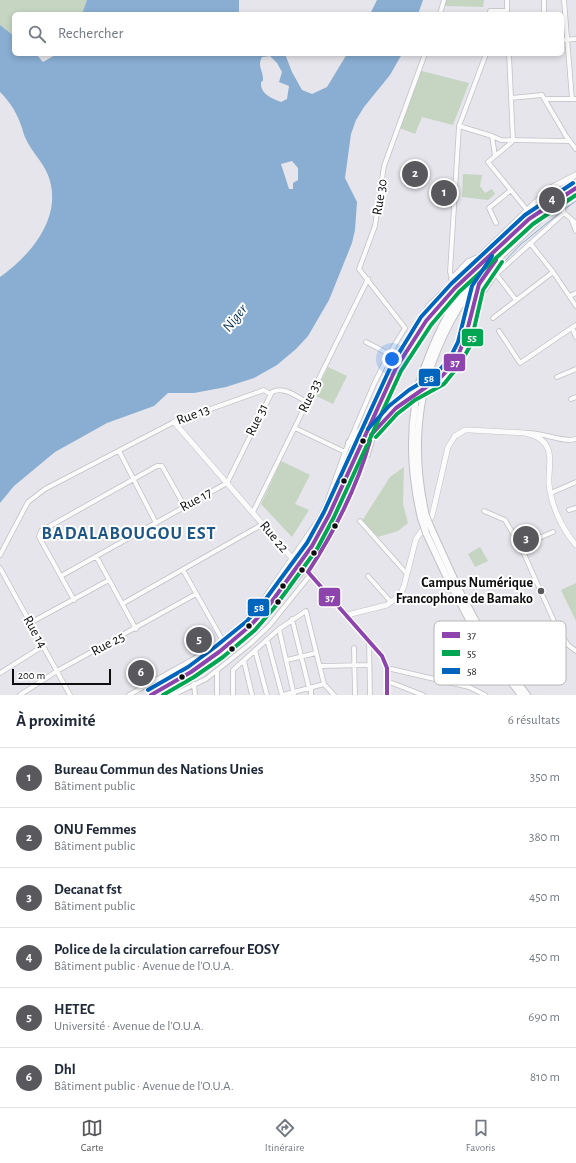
<!DOCTYPE html>
<html lang="fr">
<meta charset="utf-8">
<style>
:root{--surface:#fff;--page:#f2f2f3;--text:#1f2937;--muted:#747a83;--line:#e0e1e3;--accent:#59595d}
body{margin:0;font-family:"Alegreya Sans",sans-serif;background:var(--page);color:var(--text)}
.scale{position:absolute;left:12px;bottom:10px;width:99px;box-sizing:border-box;padding-left:4px;border:2px solid #0e0e11;border-top:0;font-size:11px;line-height:14px;white-space:nowrap;color:#0e0e11;-webkit-text-stroke:3px #fff;paint-order:stroke}
.you{position:absolute;left:392px;top:359px;width:14px;height:14px;margin:-10px;border:3px solid #fff;border-radius:50%;background:#1a73e8;box-shadow:0 0 0 6px #1a73e833}
.badge{display:grid;place-items:center;width:26px;height:26px;border-radius:50%;background:var(--accent);color:#fff;font-size:13px;font-weight:700}
.pin{position:absolute;translate:-50% -50%;border:2px solid #fff;box-shadow:0 1px 4px #0006}
.list{margin:0;padding:0;list-style:none}
h2{display:flex;justify-content:space-between;align-items:center;height:52px;margin:0;padding:0 16px;font-size:17px}
h2 small{font-size:13px;font-weight:400;color:var(--muted)}
.list li{display:grid;grid-template-columns:26px 1fr auto;gap:12px;align-items:center;box-sizing:border-box;height:60px;padding:0 16px;border-top:1px solid var(--line)}
.list b{display:block;font-size:15px;white-space:nowrap}
.list p{margin:0;font-size:13px;white-space:nowrap;color:var(--muted)}
.list em{font-size:13px;font-style:normal;color:var(--muted)}
.icon{flex:none;width:22px;height:22px;fill:none;stroke:currentColor;stroke-width:2;stroke-linecap:round;stroke-linejoin:round}
.map{position:relative;flex:none;width:576px;height:695px;overflow:hidden}
.search{position:absolute;background:var(--surface);box-shadow:0 2px 6px #0003;left:12px;right:12px;top:12px;height:44px;display:flex;align-items:center;gap:10px;box-sizing:border-box;padding:0 14px;border-radius:6px;color:var(--muted);font-size:15px}
.sheet{height:412px;background:var(--surface)}
nav{display:flex;justify-content:space-around;align-items:center;box-sizing:border-box;height:56px;border-top:1px solid var(--line);background:var(--surface);font-size:11px;color:var(--muted)}
nav a{display:grid;justify-items:center;gap:2px}
nav .on{color:var(--accent)}
.map>svg:first-child{display:block}
.green{fill:#c5d5c1}
.water{fill:#89aed2;fill-rule:evenodd}
.lines{fill:none;stroke-linecap:round;stroke-linejoin:round}
.stream{stroke:#89aed2;stroke-width:1}
.minor-casing{stroke:#c1c1c5;stroke-width:5.5}
.tertiary-casing{stroke:#c1c1c5;stroke-width:6}
.secondary-casing{stroke:#c1c1c5;stroke-width:7}
.primary-casing{stroke:#c1c1c5;stroke-width:8}
.trunk-casing{stroke:#c1c1c5;stroke-width:8}
.minor{stroke:#fbfbfc;stroke-width:4}
.tertiary{stroke:#fbfbfc;stroke-width:5}
.secondary{stroke:#fbfbfc;stroke-width:5.5}
.primary{stroke:#fbfbfc;stroke-width:6}
.trunk{stroke:#fbfbfc;stroke-width:6}
.trunk-bridge-casing{stroke:#c1c1c5;stroke-width:8;stroke-linecap:butt}
.trunk-bridge{stroke:#fbfbfc;stroke-width:6}
.bus-1-casing{stroke:#fff;stroke-width:7}
.bus-2-casing{stroke:#fff;stroke-width:7}
.bus-3-casing{stroke:#fff;stroke-width:7}
.bus-1{stroke:#8e44ad;stroke-width:4}
.bus-2{stroke:#00a651;stroke-width:4}
.bus-3{stroke:#0065bd;stroke-width:4}
.bus-dot{fill:#0e0e11;stroke:#fff;stroke-width:1.5}
.poi-dot{fill:#59595d;stroke:#fff;stroke-width:1.5}
.labels{text-anchor:middle;dominant-baseline:central;stroke-width:4;stroke-linejoin:round;paint-order:stroke}
.street-label{font-size:14px;fill:#0e0e11;stroke:#fff}
.poi-label{font-size:14px;font-weight:bold;fill:#0e0e11;stroke:#fff;text-anchor:end}
.water-label{font-size:15px;font-style:italic;fill:#113a5b;stroke:#fff}
.district-label{font-size:18px;font-weight:bold;letter-spacing:1px;fill:#1c5586;stroke:#fff}
.key{fill:#fff;stroke:#b7b7b8;stroke-width:1}
.key-label{font-size:11px;fill:#0e0e11}
.line-badge{stroke:#fff;stroke-width:1.5}
.badge-label{font-size:11px;text-anchor:middle;font-weight:bold;fill:#fff}
</style>
<div class="map">
<svg width="576" height="695" viewBox="0 0 576 695">
<rect width="100%" height="100%" fill="#e5e5eb"/>
<path class="green" d="M0 0H87L82 14H14V36L0 25Z
M446 0H484L483 7 445 6Z
M418 70 469 83 453 125 422 117 415 134 397 127Z
M463 174 482 175 480 186 485 193 492 189 495 194 488 200 462 197Z
M328 367 347 376 333 404 314 395Z
M281 461 310 475 295 504 309 510 292 537 261 504Z
M404 467 403 504 408 523 398 531 378 537 362 521 390 477Z
M480 547 488 561 475 567 468 554Z
M576 583V621L561 590Z"/>
<path class="water" d="M87 0H239V14H82Z
M377 0H423L418 14H370Z
M0 25 14 36V54H36L43 62 57 54H250L258 56 260 54H285L292 72 302 90 312 94 327 87 347 54H402L390 75 364 107 356 120 351 134 345 178 357 202 355 230 352 243 329 300 308 336 296 349 277 365 254 378 226 387 194 393H168L154 406 107 423 55 452 14 486 0 503V277C31 255 64 216 48 175 43 162 31 151 26 139 24 136 23 131 22 128 17 113 11 103 0 92ZM270 56 277 63 282 72 279 82 289 86 287 99 281 102C274 99 261 95 261 84 261 80 263 83 263 79 263 70 257 66 262 57ZM292 161 298 168V180L293 183V189H289L281 164Z"/>
<g class="lines">
<path class="stream" d="M565 209 576 201
M487 280 520 245 562 211
M467 348 477 305 481 300"/>
<g class="minor-casing">
<path id="minor" d="M507 0V14
M544 0V14
M564 0 572 99
M490 11H507
M440 14 444 0
M562 40 576 39
M509 54 513 141
M511 98 542 95 566 136 576 149
M545 99H576
M459 126 492 136 495 156
M492 136 501 140 569 141
M513 141 488 162 527 210
M564 202 562 206 564 213 576 223
M563 206 576 198
M572 221 576 231
M496 223 489 208 511 190
M530 243 553 272 576 306
M496 274 516 300
M451 279 468 261 480 256
M491 279 564 213
M453 282 450 272 459 126 486 54
M570 296 576 293
M493 318 553 272
M426 321 424 315 428 306 535 202 551 188
M572 327 576 337
M499 331 520 363 576 325
M366 342 389 354
M557 377 576 369
M571 399 576 397
M295 428 345 452
M529 433C544 433 564 443 576 439
M119 451 156 523
M551 493 576 482
M569 510 576 508
M484 511 505 520 521 547 557 628 568 645 576 651
M253 512 368 279
M360 521 407 574
M520 546 553 532
M0 555 28 502 45 489 174 422 264 390 270 394
M96 556 136 629
M0 568 70 695
M183 570 223 641
M308 572 327 543 367 454
M61 576 227 483 272 392C284 386 297 397 307 402
M368 576 391 602
M74 600 39 537 41 531 157 466H162L185 507
M122 604 263 524
M292 619 309 688
M30 623 109 580
M279 629 294 695
M267 639 282 695
M369 640 370 695
M354 648 355 695
M255 650 267 695
M287 660 316 653
M244 661 252 695
M320 666 369 665
M387 668 469 687 485 695
M217 671V695
M0 673 43 646
M387 681 423 695
M194 684 195 695
M311 687V695
M20 695 57 671 196 594
M129 695 215 647 233 634 258 607 319 519 326 505 345 452 374 384 389 354 405 328 359 269 375 226 384 166 425 54
M173 695 206 679 250 644 269 626 311 574
M233 695V670L279 629 306 611 324 684 334 695
M283 695 324 684"/>
</g>
<g class="tertiary-casing">
<path id="tertiary" d="M174 422 291 557 311 574 382 656 387 668V695
M347 615 387 605 400 595 404 586 416 539 432 516 448 447 455 436 465 430H470L525 433C533 435 541 437 546 445 553 456 548 472 549 484 551 505 562 529 576 545"/>
</g>
<g class="secondary-casing">
<path id="secondary" d="M558 205 552 196 551 188 576 175"/>
</g>
<g class="primary-casing">
<path id="primary" d="M274 605 304 568
M151 695C194 670 237 643 270 604 281 592 290 578 300 565"/>
</g>
<g class="trunk-casing">
<path id="trunk" d="M489 267 543 216 576 193
M476 301 491 279
M427 379C439 340 456 306 482 275
M419 383C434 339 447 311 475 274
M422 401C415 440 417 477 426 516
M415 405C409 443 412 480 421 518
M349 443 371 419
M361 453C373 429 390 409 413 395 429 385 445 377 455 361 468 341 468 318 474 297 478 285 485 275 492 265
M367 454 371 440
M431 528 460 592 486 640 527 695
M426 533 447 578 482 644 521 695
M300 565 329 515 396 368 426 321 455 288 529 219 576 188
M304 568 331 518"/>
</g>
<use href="#minor" class="minor"/>
<use href="#tertiary" class="tertiary"/>
<use href="#secondary" class="secondary"/>
<use href="#primary" class="primary"/>
<use href="#trunk" class="trunk"/>
<g class="trunk-bridge-casing">
<path id="trunk-bridge" d="M422 401 427 379
M415 405 419 383
M426 516 431 528
M421 518 426 533"/>
</g>
<use href="#trunk-bridge" class="trunk-bridge"/>
<g class="bus-1-casing">
<path id="bus-1" d="M371 435 396 408 442 376 456 361 466 335 479 284 496 260
M370 441C357 487 334 532 308 572L382 656 387 668V695
M151 695 191 672 219 652 251 625 270 604 312 546 329 515 396 368 426 321 455 288 529 219 576 188"/>
</g>
<g class="bus-2-casing">
<path id="bus-2" d="M376 437 397 414 415 400 444 384 460 364 470 346 483 290 502 262
M163 695 194 677 223 657 255 630 274 608 317 549 334 517 401 371 431 325 459 292 533 224 576 195"/>
</g>
<g class="bus-3-casing">
<path id="bus-3" d="M368 429 389 406 409 390 436 374 450 358 458 342 472 286 492 256
M148 690 188 667 215 647 247 621 265 600 307 543 324 512 391 366 421 317 451 284 525 215 573 183"/>
</g>
<use href="#bus-1" class="bus-1"/>
<use href="#bus-2" class="bus-2"/>
<use href="#bus-3" class="bus-3"/>
</g>
<g class="bus-dot">
<circle cx="363" cy="441" r="3.5"/>
<circle cx="344" cy="481" r="3.5"/>
<circle cx="335" cy="526" r="3.5"/>
<circle cx="314" cy="553" r="3.5"/>
<circle cx="302" cy="570" r="3.5"/>
<circle cx="283" cy="586" r="3.5"/>
<circle cx="278" cy="602" r="3.5"/>
<circle cx="249" cy="626" r="3.5"/>
<circle cx="232" cy="649" r="3.5"/>
<circle cx="182" cy="677" r="3.5"/>
</g>
<circle class="poi-dot" cx="541" cy="591" r="4"/>
<g class="labels">
<g class="street-label">
<text transform="translate(380 197) rotate(-81)">Rue 30</text>
<text transform="translate(310 396) rotate(-64)">Rue 33</text>
<text transform="translate(193 415) rotate(-21)">Rue 13</text>
<text transform="translate(257 420) rotate(-64)">Rue 31</text>
<text transform="translate(196 500) rotate(-29)">Rue 17</text>
<text transform="translate(274 537) rotate(50)">Rue 22</text>
<text transform="translate(35 632) rotate(61)">Rue 14</text>
<text transform="translate(108 644) rotate(-28)">Rue 25</text>
</g>
<g class="poi-label">
<text x="533" y="583">Campus Numérique<tspan x="533" dy="16">Francophone de Bamako</tspan></text>
</g>
<g class="water-label">
<text transform="translate(235 318) rotate(-52)">Niger</text>
</g>
<g class="district-label">
<text x="129" y="534">BADALABOUGOU EST</text>
</g>
</g>
<rect x="434" y="621" width="132" height="64" rx="6" class="key"/>
<rect x="442" y="632" width="18" height="6" fill="#8e44ad"/>
<rect x="442" y="650" width="18" height="6" fill="#00a651"/>
<rect x="442" y="668" width="18" height="6" fill="#0065bd"/>
<g class="key-label">
<text x="467" y="639">37</text>
<text x="467" y="657">55</text>
<text x="467" y="675">58</text>
</g>
<g class="line-badge">
<rect x="461" y="328" width="23" height="19" rx="4" fill="#00a651"/>
<rect x="443" y="353" width="23" height="19" rx="4" fill="#8e44ad"/>
<rect x="418" y="368" width="23" height="19" rx="4" fill="#0065bd"/>
<rect x="318" y="587" width="23" height="20" rx="4" fill="#8e44ad"/>
<rect x="247" y="598" width="23" height="19" rx="4" fill="#0065bd"/>
</g>
<g class="badge-label">
<text x="472" y="341">55</text>
<text x="455" y="366">37</text>
<text x="429" y="382">58</text>
<text x="330" y="601">37</text>
<text x="259" y="611">58</text>
</g>
</svg>
<div class="scale">200 m</div>
<div class="you"></div>
<div class="pin badge" style="left:444px;top:193px">1</div>
<div class="pin badge" style="left:415px;top:174px">2</div>
<div class="pin badge" style="left:526px;top:539px">3</div>
<div class="pin badge" style="left:552px;top:200px">4</div>
<div class="pin badge" style="left:199px;top:640px">5</div>
<div class="pin badge" style="left:141px;top:673px">6</div>
<div class="search"><svg class="icon" aria-label="search" viewBox="0 0 24 24"><circle cx="10" cy="10" r="6"/><path d="M15 15l6 6"/></svg>Rechercher</div>
</div>
<section class="sheet">
<h2>À proximité<small>6 résultats</small></h2>
<ul class="list">
<li><span class="badge">1</span><div><b>Bureau Commun des Nations Unies</b><p>Bâtiment public</p></div><em>350 m</em></li>
<li><span class="badge">2</span><div><b>ONU Femmes</b><p>Bâtiment public</p></div><em>380 m</em></li>
<li><span class="badge">3</span><div><b>Decanat fst</b><p>Bâtiment public</p></div><em>450 m</em></li>
<li><span class="badge">4</span><div><b>Police de la circulation carrefour EOSY</b><p>Bâtiment public · Avenue de l'O.U.A.</p></div><em>450 m</em></li>
<li><span class="badge">5</span><div><b>HETEC</b><p>Université · Avenue de l'O.U.A.</p></div><em>690 m</em></li>
<li><span class="badge">6</span><div><b>Dhl</b><p>Bâtiment public · Avenue de l'O.U.A.</p></div><em>810 m</em></li>
</ul>
</section>
<nav>
<a class="on"><svg class="icon" aria-label="map" viewBox="0 0 24 24"><path d="M3 6l6-2 6 2 6-2v14l-6 2-6-2-6 2zM9 4v14M15 6v14"/></svg>Carte</a>
<a><svg class="icon" aria-label="directions" viewBox="0 0 24 24"><path d="M12 3l9 9-9 9-9-9zM9 14v-3h6M13 9l2 2-2 2"/></svg>Itinéraire</a>
<a><svg class="icon" aria-label="saved" viewBox="0 0 24 24"><path d="M7 4h10v16l-5-4-5 4z"/></svg>Favoris</a>
</nav>
